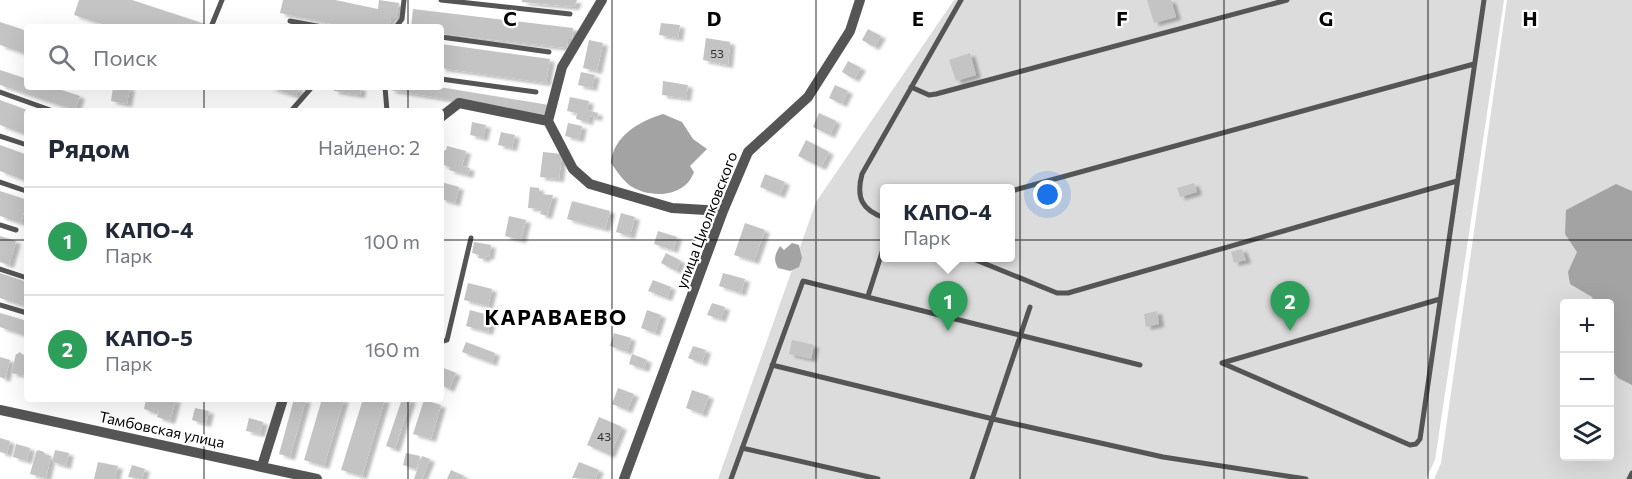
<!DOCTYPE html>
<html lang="ru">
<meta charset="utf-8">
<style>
:root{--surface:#fff;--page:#f2f2f3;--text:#1f2937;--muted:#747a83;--line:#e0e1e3;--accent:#d93025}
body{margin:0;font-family:Commissioner,sans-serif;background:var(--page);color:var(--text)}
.controls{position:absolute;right:18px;bottom:18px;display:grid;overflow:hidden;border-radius:6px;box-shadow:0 6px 24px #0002}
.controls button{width:54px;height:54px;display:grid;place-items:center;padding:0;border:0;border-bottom:2px solid var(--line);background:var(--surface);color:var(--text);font:30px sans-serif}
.you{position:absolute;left:1048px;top:195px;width:21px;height:21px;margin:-15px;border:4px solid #fff;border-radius:50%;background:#1a73e8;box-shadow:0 0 0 9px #1a73e833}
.badge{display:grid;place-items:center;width:39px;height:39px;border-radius:50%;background:var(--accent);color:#fff;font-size:20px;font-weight:700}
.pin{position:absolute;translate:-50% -50px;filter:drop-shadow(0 2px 3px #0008)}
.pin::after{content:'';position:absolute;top:32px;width:21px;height:18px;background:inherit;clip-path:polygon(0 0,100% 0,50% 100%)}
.popup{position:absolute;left:880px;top:184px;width:135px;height:78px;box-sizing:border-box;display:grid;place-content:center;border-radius:6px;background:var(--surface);filter:drop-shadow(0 2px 4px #0005);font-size:20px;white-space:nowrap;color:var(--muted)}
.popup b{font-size:22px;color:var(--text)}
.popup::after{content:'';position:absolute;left:50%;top:100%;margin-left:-12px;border:12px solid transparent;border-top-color:var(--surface)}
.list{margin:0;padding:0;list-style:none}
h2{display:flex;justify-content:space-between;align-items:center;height:78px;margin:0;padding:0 24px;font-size:26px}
h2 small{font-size:20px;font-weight:400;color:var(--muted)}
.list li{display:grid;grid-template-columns:39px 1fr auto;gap:18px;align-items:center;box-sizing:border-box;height:108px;padding:0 24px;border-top:2px solid var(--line)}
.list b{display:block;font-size:22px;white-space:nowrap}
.list p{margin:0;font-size:20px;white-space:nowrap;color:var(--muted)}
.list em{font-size:20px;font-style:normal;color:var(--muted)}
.icon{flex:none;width:33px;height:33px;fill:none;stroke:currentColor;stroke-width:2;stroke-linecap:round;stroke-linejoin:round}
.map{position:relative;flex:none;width:1632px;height:479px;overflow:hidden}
.search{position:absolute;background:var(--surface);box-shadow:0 6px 24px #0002;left:24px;top:24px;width:420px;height:66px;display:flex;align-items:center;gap:15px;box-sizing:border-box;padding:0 21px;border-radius:6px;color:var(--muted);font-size:22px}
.panel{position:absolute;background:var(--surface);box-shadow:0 6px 24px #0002;left:24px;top:108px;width:420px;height:294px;border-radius:6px}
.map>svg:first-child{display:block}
.green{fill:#dcdcdc;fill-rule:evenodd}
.water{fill:#a3a3a3}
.building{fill:#c4c4c4;filter:url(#shadow)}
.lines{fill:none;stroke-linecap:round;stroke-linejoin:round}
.lane{stroke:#555;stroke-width:5}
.street{stroke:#555;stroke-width:10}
.grid{fill:none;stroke:#000;stroke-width:1.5;stroke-opacity:0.55}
.labels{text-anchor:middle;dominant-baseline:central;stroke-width:4.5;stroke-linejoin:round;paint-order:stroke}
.number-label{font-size:12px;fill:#313131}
.street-label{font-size:15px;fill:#000;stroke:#fff}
.district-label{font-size:21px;font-weight:bold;letter-spacing:1.5px;fill:#000;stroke:#fff}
.grid-label{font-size:20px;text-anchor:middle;font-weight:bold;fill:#000;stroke:#fff;stroke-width:4.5;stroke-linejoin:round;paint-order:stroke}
</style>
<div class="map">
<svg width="1632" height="479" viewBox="0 0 1632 479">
<defs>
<filter id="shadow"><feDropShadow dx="5" dy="3" stdDeviation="1.5" flood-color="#0004"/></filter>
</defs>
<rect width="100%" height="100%" fill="#fff"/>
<path class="green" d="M954 0H1504L1435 460 1426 479H718L816 202ZM885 188H1011V258H885Z
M1507 0H1632V479H1434L1441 463ZM1564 304H1610V456H1564Z"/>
<path class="water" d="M663 114 682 122 693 139 707 149 690 166 694 172C685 198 649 199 629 185 622 179 616 170 611 163 613 136 640 121 663 114Z
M1616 184 1632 191V385L1618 378 1610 368V304L1595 303 1592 297 1570 284 1568 272 1577 252 1565 234 1566 210Z
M792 243 799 245 802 258 799 267 790 271 778 268C773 260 775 254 780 246L784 250Z"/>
<path class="building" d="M79 0H132L205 24 204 27H111L74 15Z
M283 0H335L378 9 379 0 399 3 396 18H391L389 27H346L280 13Z
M522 0H577L574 7 522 2Z
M1147 0H1171L1176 17 1154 23Z
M413 9 573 28 572 39H568L567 48 441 34V27H411Z
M0 22 27 31V54L0 45Z
M661 23 680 25 678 38 659 35Z
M868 29 881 36 874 47 862 40Z
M706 38 730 42 728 65 703 60Z
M589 40 603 43 597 71 583 68Z
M441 44 550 59 546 83 441 68Z
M970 53 976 75 956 81 949 60Z
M848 61 861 68 854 79 842 72Z
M0 70 27 79V87H52L80 96 75 110 0 85Z
M581 72 595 75 592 88 578 85Z
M663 81 688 85 686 98 662 95Z
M835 85 848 91 842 104 829 98Z
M113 87H130L127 104 111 101Z
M267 87H299L296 96Z
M334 87H361L360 95 334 91Z
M391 87H439L549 105 547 115 390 90Z
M570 97 589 101 587 110 598 113 597 118 589 116 588 122 576 119 577 113 567 111Z
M0 100 27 110V135L0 125Z
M819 113 836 121 830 135 813 127Z
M472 122 486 125 483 138 470 135Z
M568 123 582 126 579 139 565 136Z
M501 132 515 135 512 148 498 145Z
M806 140 829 152 821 167 798 156Z
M0 145 27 155V181L0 171Z
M447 146 466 151 462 166 470 168 468 175 449 170 450 167 441 164 443 151 446 150Z
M543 152 562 154 559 179 540 177Z
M765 174 785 182 780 195 760 187Z
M441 182 459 187 455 203 441 199Z
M1194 183 1197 192 1180 197 1177 188Z
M530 187 539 188V194L553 195 547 216 540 214 542 209 528 208Z
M0 191 27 200 21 223 0 216Z
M572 201 610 211 605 229 567 219Z
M621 213 635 217 630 236 616 232Z
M509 216 526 220 521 240 505 236Z
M745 223 765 230 754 261 734 255Z
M658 231 677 237 673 250 654 244Z
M0 236 16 241 9 265 0 262Z
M474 242 491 245 489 257 486 256 485 259 478 258 479 255 472 253Z
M1242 249 1246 260 1234 263 1231 252Z
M666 253 681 261 676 271 661 263Z
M0 273 27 282V307L0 298Z
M723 273 745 279 741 293 719 286Z
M653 280 671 287 667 298 648 291Z
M468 283 492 289 488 306 464 300Z
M712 303 725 307 721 319 707 315Z
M470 310 492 316 488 332 466 326Z
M647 310 661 315 655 333 641 328Z
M1157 311 1159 324 1146 327 1144 314Z
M0 313 27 321V336L0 327Z
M614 333 631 338 627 352 610 346Z
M792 340 814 345 811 359 789 354Z
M466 342 495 353 492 363 462 352Z
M693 346 706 350 702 363 688 358Z
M19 352 27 357V376L11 373 16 354H18Z
M632 354 647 360 644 369 629 364Z
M0 357 10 360 5 379 0 377Z
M441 367 456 373 449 389 441 385Z
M618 388 634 394 627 410 612 404Z
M692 390 709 396 702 414 686 408Z
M146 399H176L170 421 157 417 159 411 154 409 153 412 144 409Z
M294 399H306L290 457 279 454Z
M322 399H344L324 466 304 460Z
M363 399H385L362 476 341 470Z
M402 399H411L395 449 386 446Z
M424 400 441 405 431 439 413 434Z
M195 408 209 411 206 424 192 420Z
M599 417 622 427 610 455 587 445Z
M249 418 263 422 260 434 246 431Z
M0 438 10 441 7 454 0 452Z
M16 444 30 448 27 461 13 457Z
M38 450 44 452V454L51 456 46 478 30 474 36 452Z
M55 450 69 453 66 466 52 462Z
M406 453 420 456 416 469 403 465Z
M422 456 430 459 422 479H414Z
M98 462 118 466 115 479H94Z
M579 462 599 470 595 479 572 478Z
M132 465 145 469 142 479 128 477Z
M451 470 464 476 462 479H447Z"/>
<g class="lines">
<path class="lane" d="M441 0 570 14
M290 21 322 27
M211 27 222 0
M396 27 402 19 404 0
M441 37 549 52
M441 79 536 92
M385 87 387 111
M911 87 929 95 936 94 1287 0
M0 92 53 111
M159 111H161
M291 111 312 87
M0 136 27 145
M0 182 26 191
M1011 191 1474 64
M885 218C861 210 856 197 862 174L961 0
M0 225 16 230
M971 258 1057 293H1068L1457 181
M0 269 27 278
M868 296 885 243
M1440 299 1222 363 1410 445 1416 444 1420 439 1484 0
M0 305 27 313
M441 342 447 340 471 238
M772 365 993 419 1163 457 1306 479
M742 448 878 479
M731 479 803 281 1140 365
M972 479 1030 307
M1629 479 1632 473"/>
<path class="street" d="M441 117 459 103 548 121 562 67 602 0
M548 121 573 169 590 184 672 208 723 211
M0 410 317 479
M262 466 283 399
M624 479 723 211 748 152 808 97 850 31 860 0"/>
</g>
<path class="grid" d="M204 0V27M408 0V27M612 0V479M816 0V479M1020 0V479M1224 0V479M1428 0V479M204 87V111M408 87V111M0 240H27M441 240H1632M204 399V479M408 399V479"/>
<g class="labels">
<g class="number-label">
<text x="717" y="53">53</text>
<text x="604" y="436">43</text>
</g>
<g class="street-label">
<text transform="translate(706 220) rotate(-69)">улица Циолковского</text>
<text transform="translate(162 429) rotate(12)">Тамбовская улица</text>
</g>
<g class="district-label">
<text x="556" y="316">КАРАВАЕВО</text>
</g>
</g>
<g class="grid-label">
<text x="510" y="26">C</text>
<text x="714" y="26">D</text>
<text x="918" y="26">E</text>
<text x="1122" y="26">F</text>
<text x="1326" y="26">G</text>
<text x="1530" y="26">H</text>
</g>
</svg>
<div class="controls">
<button>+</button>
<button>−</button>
<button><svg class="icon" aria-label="layers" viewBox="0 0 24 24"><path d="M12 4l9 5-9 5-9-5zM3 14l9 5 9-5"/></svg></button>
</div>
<div class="you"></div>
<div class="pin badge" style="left:948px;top:331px;background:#2e9e5b">1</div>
<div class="popup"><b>КАПО-4</b>Парк</div>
<div class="pin badge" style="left:1290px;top:331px;background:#2e9e5b">2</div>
<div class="search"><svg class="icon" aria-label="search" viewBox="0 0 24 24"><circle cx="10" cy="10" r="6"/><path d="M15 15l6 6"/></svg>Поиск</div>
<section class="panel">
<h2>Рядом<small>Найдено: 2</small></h2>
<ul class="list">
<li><span class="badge" style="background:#2e9e5b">1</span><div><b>КАПО-4</b><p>Парк</p></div><em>100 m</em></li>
<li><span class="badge" style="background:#2e9e5b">2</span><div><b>КАПО-5</b><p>Парк</p></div><em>160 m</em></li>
</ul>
</section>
</div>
